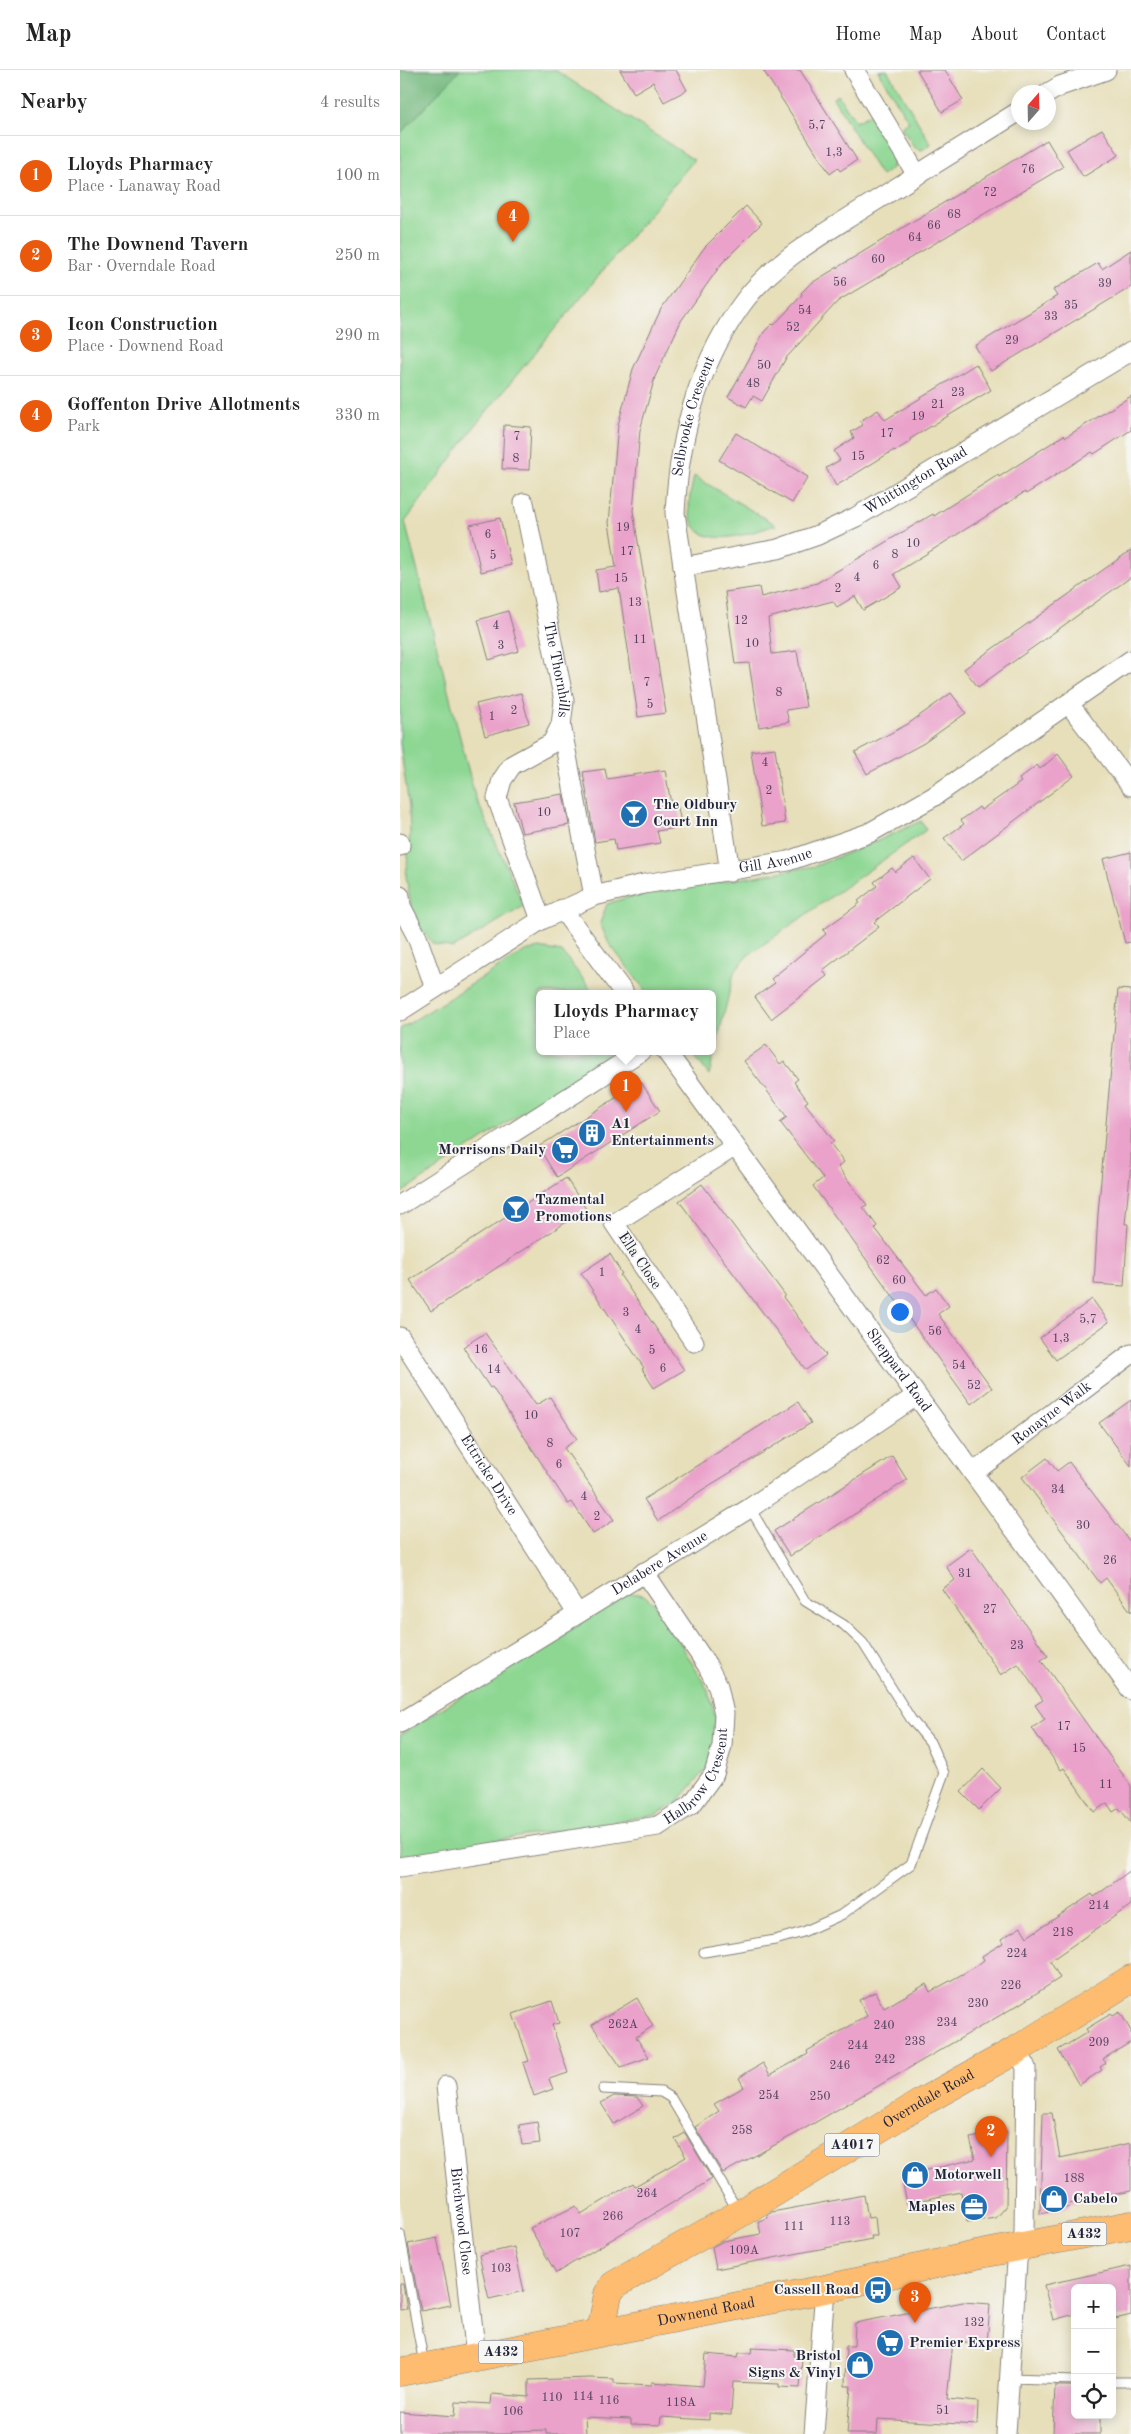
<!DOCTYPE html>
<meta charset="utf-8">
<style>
:root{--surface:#fff;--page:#f2f2f2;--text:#222;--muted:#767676;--line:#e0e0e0;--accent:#ea580c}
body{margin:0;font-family:"Old Standard TT",serif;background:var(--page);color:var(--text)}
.controls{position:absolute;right:15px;bottom:15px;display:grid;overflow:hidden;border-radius:8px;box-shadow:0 2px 12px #0003}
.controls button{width:45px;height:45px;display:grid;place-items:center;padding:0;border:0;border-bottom:1px solid var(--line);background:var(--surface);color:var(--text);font:25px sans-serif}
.compass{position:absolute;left:611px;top:15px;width:45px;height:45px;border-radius:50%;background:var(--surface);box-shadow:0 2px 12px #0003;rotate:20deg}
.you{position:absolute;left:499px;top:1241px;width:18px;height:18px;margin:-12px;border:4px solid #fff;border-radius:50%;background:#1a73e8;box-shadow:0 0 0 8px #1a73e833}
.badge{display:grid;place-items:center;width:32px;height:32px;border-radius:50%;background:var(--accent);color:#fff;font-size:16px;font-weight:700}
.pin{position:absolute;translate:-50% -41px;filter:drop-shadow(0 1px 2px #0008)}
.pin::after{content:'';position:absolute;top:26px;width:18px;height:15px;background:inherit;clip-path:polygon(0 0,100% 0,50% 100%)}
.popup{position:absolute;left:136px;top:920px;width:180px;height:65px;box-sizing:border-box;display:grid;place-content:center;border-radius:8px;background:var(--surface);filter:drop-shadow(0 1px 4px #0005);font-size:16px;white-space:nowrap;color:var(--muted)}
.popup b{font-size:19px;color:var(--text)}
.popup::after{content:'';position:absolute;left:50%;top:100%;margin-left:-10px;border:10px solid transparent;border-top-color:var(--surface)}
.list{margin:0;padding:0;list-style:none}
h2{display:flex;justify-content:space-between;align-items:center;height:65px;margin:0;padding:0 20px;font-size:21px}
h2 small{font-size:16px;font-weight:400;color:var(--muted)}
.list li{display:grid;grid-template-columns:32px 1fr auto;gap:15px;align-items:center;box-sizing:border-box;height:80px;padding:0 20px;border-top:1px solid var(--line)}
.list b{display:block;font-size:19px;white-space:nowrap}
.list p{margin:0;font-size:16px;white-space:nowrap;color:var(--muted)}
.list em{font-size:16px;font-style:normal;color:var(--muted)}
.icon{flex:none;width:28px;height:28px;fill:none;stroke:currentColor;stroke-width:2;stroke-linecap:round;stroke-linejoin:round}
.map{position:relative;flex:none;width:731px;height:2364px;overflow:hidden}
header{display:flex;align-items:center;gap:30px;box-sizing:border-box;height:70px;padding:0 25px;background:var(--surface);border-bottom:1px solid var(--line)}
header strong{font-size:24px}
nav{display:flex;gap:28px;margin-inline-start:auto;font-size:18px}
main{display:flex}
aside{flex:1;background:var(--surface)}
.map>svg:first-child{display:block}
.green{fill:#8dd793;stroke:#587c67}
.forest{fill:#72b87d;stroke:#4a6d5c}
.building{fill:#eaa1ca}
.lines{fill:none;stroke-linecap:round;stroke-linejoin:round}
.lane-casing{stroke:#84807a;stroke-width:11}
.street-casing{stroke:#84807a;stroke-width:21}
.primary-casing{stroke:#84807a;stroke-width:29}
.lane{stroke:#fff;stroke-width:9}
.street{stroke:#fff;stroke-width:19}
.primary{stroke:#fdbc6f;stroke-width:28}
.labels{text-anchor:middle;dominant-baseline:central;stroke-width:4;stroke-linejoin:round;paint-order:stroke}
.number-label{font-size:12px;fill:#54425f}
.shield{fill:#f6f6f2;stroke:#626272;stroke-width:1}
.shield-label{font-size:14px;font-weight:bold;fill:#22223b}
.street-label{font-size:15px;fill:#22223b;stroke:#f6f6f2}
.poi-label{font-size:15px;font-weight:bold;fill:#22223b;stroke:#f6f6f2;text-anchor:start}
</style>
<header>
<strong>Map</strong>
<nav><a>Home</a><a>Map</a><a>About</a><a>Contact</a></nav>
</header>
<main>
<aside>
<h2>Nearby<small>4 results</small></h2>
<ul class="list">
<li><span class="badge">1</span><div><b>Lloyds Pharmacy</b><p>Place · Lanaway Road</p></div><em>100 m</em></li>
<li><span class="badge">2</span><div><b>The Downend Tavern</b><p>Bar · Overndale Road</p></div><em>250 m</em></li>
<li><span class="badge">3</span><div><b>Icon Construction</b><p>Place · Downend Road</p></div><em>290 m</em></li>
<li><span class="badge">4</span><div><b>Goffenton Drive Allotments</b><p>Park</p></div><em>330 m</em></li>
</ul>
</aside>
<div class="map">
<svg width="731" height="2364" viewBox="0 0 731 2364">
<rect width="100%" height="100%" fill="#f6f6f2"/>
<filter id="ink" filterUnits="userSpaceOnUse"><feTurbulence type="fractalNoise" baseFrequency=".02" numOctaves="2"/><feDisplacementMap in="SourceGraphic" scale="10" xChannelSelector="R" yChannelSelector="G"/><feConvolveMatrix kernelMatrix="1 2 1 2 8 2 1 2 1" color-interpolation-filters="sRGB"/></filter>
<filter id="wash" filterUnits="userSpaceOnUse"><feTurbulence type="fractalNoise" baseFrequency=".0096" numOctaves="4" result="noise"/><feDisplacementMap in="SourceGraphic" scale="20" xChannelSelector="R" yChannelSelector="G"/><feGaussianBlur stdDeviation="1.12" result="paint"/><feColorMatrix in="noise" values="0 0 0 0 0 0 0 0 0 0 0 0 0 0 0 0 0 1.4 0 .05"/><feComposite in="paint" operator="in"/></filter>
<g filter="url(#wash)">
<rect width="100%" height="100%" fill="#e7dfba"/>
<path class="green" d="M0 0H155L294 90 78 352 5 452 75 726 124 836 53 878 33 874 13 848 6 806 10 763 9 737 0 674Z
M487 0 531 74 522 80 515 78 501 57 509 52 478 1Z
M438 25 456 52 470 44C480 60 497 78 492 98L481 106 433 28Z
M294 406 376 455C353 462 298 484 290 445 287 433 292 418 294 406Z
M521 751 526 760 347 886 334 903 309 1005 291 981H312V923H247L208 872 200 853 207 834 225 828 415 796 466 776Z
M139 878 162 882 194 923H140V981H210L203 989 0 1124V959L125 881Z
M231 1523 244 1525 260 1539 308 1620 316 1650 315 1679 306 1699 277 1733 256 1745 0 1786V1665L220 1526Z"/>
<path class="forest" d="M0 0H60L0 64Z"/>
<g id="blocks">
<path class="building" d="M220 0H276L287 20 264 32 253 12 234 23Z
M363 0H400L457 90 440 101 438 98 430 104Z
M517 0H545L563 30 542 42Z
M702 59 719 85 683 107 667 80Z
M647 70 663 97 438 231 386 288 362 331 353 326 346 337 328 327 364 262 372 254 374 255 402 225 401 223 410 214Z
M346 136 362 153 322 193 281 251 255 307 240 360 233 441 266 643 238 647 219 518 199 522 196 500 216 497 209 453 218 355 233 299 261 239 304 178Z
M731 180V217L591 301 575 276 657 226 653 220 698 193 702 199Z
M576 294 591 320 510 369 511 371 495 381 494 380 436 416 426 398 440 390 434 381 454 368 451 362 463 355 460 351 478 340 485 350Z
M731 326V360L694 384 692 382 626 424 625 422 494 504 502 517 463 540 455 526 437 537 433 531 368 548 372 584 397 581 406 637 386 640 389 652 359 657 349 593 335 594 325 522 359 517 361 527 417 513 533 444 534 446 598 405 599 407 664 365 666 367Z
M104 355 131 357 129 400 102 399Z
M336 363 408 407 392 433 319 390Z
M100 448 111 495 81 502 70 455Z
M731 480V507L578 617 564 599Z
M108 541 119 581 89 590 78 550Z
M121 623 129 653 85 666 76 634Z
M551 623 566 643 524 673 467 704 455 682 508 654Z
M375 678 385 753 362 756 351 681Z
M658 684 674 706 561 791 544 768 564 754 561 750 571 743 579 737 581 740 621 712 619 709 637 695 640 699Z
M205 699 207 709 265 700 271 734 277 733 281 753 276 754 277 758 257 761 260 773 216 780 214 769 195 772 183 702Z
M163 724 169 755 122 763 114 732Z
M731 782V872L725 873 703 789Z
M514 788 530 809 474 852 479 857 423 900 427 906 371 949 355 927 375 913 371 909 426 864 423 860 460 833 458 831 477 816 474 812 492 798 495 802Z
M718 919 731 920V1094L725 1154H728L724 1216 694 1214 698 1144Z
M366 975 380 994 384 991 398 1009 394 1012 408 1031 405 1033 434 1071 430 1073 444 1092 438 1097 467 1135 463 1137 477 1156 475 1158 526 1225 536 1218 549 1236 538 1244 592 1318 571 1334 413 1116 423 1108 380 1052 387 1047 344 991Z
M241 1012 260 1041 157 1107 138 1077Z
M166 1108 186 1139 31 1241 10 1210Z
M302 1114 385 1225 383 1227 426 1285 406 1300 279 1131Z
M210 1184 222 1204 220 1205 284 1300 254 1318 242 1299 244 1298 181 1203Z
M692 1229 709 1252 656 1290 640 1268Z
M85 1263 136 1335 150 1327 177 1369 164 1378 214 1450 198 1461 193 1464 172 1432 168 1434 92 1317 90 1318 63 1277Z
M731 1330V1396L699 1353Z
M398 1332 411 1353 302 1420 258 1451 244 1429Z
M492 1386 507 1410 390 1486 374 1461Z
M647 1388 657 1401 669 1392 731 1473V1542L706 1508 700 1513 622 1407Z
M571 1478 648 1586 641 1590 731 1716V1753L719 1738 713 1742 707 1733 694 1742 664 1698 661 1700 632 1658 645 1649 635 1635 643 1630 618 1594 601 1605 542 1519 555 1510 546 1496Z
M583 1699 601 1718 579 1740 561 1722Z
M731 1800V1835L650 1891 660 1908 618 1935 397 2063 323 2103 295 2057 319 2041 314 2034 344 2017 339 2008 346 2003 363 1993 370 2005 408 1984 407 1981 467 1946 459 1930 475 1922 484 1938 526 1914 530 1922 575 1897 584 1890 582 1886 603 1873 601 1869 621 1857 627 1867 692 1824 694 1827Z
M237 1928 253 1956 236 1967 249 1987 221 1997 192 1955Z
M152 1931 159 1953 152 1955 168 2003 149 2009 153 2019 134 2026 123 1993 129 1991 113 1944Z
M720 1942 731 1961V1972L703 1989 706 1993 700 1997 702 2000 679 2015 658 1980 688 1962 686 1959 699 1951 711 1944 713 1946Z
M214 2026 237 2027 243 2036 214 2054 201 2033Z
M643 2043H652L660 2088 731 2073V2121L669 2134 670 2137 640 2144Z
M137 2052 140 2073 122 2075 119 2055Z
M607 2061 606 2137 596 2148 567 2152 561 2122 507 2133 501 2106 575 2089 570 2068Z
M285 2063 312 2109 156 2203 130 2158 176 2136 181 2144 233 2113 235 2116 286 2087 275 2069Z
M464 2125 468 2148 475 2147 477 2166H471L472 2169 316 2199 312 2177 323 2171 361 2164 358 2151 368 2148 367 2145 372 2142Z
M37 2168 51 2235 21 2241 8 2174Z
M114 2177 124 2221 89 2229 79 2185Z
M731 2196V2245L715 2249 712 2218H675V2244L653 2250 644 2215Z
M0 2214H3L7 2239 0 2240Z
M563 2232 590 2234 587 2274 553 2271 547 2329 578 2332 577 2355 478 2349 477 2364H447L451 2316H445L446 2276H454L455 2253Z
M352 2278 394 2280V2287H402L400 2318 379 2317V2314L333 2312 331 2345 309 2343V2350L261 2347 260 2355 231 2354V2349L185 2347 186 2364H146V2360L112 2361 111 2364H0V2342L55 2346 56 2332 91 2334 92 2324 129 2327V2310L190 2308 214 2309V2313L252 2315V2312L303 2316 306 2284 338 2287 339 2283H351Z
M655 2316H675V2345H700V2364H653Z"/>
</g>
</g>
<g filter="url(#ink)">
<use href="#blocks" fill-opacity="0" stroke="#84807a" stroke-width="1"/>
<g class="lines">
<g class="lane-casing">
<path id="lane" d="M304 1882 375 1870 403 1862 441 1845 511 1794 544 1703 530 1672 511 1649 463 1573 444 1555 405 1531 350 1438
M203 2019 261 2022 271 2028 338 2141
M0 2164 24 2294
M610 2308 675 2310
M712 2312H731"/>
</g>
<g class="street-casing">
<g id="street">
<path d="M454 0 517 105"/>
<path d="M648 23 660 16 706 0"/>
<path id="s1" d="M124 433 164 631 161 655 152 673 112 695 102 710 97 728 141 850"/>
<path id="s2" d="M283 497 378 479 418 465 456 447 731 281"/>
<path d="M669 634 731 716"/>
<path d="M161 655 194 826"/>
<path d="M0 773V776"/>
<path id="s3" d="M330 802 275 443C279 367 299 291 345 230 376 190 422 165 464 138 516 106 567 74 618 42"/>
<path d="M0 826 1 836 17 867 35 918"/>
<path d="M162 839 224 923"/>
<path id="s4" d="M0 941 141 850 194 826 244 814 388 791 469 763 533 727 731 590"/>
<path id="s5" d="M266 981 731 1620"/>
<path d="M0 1135 241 981"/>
<path id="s6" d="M0 1267 177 1543"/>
<path d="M294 1272 214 1153 334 1077"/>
<path id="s7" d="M573 1403 731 1284"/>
<path id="s8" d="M0 1653 350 1438 516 1326"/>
<path id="s9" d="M0 1797 258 1756 292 1734 314 1704 322 1676 324 1644 318 1616 307 1595 244 1502"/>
<path id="s10" d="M46 2016 76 2287"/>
<path d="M414 2364 425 2219"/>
<path d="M606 2364 617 2191 624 2163 626 1998 618 1979"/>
</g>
</g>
<g class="primary-casing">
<g id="primary">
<path id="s11" d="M201 2262 208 2224 214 2215 339 2144 524 2031 618 1979 731 1909"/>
<path id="s12" d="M0 2302 425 2219 576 2185 731 2155"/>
</g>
</g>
<use href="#lane" class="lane"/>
<use href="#street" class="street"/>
<use href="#primary" class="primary"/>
</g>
</g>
<defs>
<g id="bar-disc" transform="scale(1.4375)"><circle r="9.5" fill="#1f6fb2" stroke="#f6f6f2"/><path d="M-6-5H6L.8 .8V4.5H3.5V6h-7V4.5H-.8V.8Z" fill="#fff"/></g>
<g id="building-disc" transform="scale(1.4375)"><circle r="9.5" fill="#1f6fb2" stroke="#f6f6f2"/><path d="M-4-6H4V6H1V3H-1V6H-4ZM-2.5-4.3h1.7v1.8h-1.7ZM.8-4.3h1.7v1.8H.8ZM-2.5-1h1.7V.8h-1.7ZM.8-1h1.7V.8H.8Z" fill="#fff"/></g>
<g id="supermarket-disc" transform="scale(1.4375)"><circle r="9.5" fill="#1f6fb2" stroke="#f6f6f2"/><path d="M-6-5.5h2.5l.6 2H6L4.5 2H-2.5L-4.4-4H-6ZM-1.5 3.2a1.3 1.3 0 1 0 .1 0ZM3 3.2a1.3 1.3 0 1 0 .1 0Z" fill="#fff"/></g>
<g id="shop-disc" transform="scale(1.4375)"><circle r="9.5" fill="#1f6fb2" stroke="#f6f6f2"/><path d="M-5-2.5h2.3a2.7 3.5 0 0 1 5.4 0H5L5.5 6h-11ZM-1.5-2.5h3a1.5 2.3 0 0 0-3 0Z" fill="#fff"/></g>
<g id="office-disc" transform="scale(1.4375)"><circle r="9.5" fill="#1f6fb2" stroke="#f6f6f2"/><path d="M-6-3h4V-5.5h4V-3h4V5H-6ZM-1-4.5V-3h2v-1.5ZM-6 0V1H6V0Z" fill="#fff"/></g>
<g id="bus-disc" transform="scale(1.4375)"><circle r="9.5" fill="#1f6fb2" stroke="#f6f6f2"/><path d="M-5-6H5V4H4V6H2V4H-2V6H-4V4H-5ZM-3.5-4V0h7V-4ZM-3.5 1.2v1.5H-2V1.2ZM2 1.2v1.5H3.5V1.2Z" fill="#fff"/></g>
</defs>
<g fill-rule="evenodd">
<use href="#bar-disc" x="234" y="744"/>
<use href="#building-disc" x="192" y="1063"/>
<use href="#supermarket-disc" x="165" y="1080"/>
<use href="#bar-disc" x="116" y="1139"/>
<use href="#shop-disc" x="515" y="2105"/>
<use href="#shop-disc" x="654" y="2129"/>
<use href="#office-disc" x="574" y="2137"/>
<use href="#bus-disc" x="478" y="2220"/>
<use href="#supermarket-disc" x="490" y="2273"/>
<use href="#shop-disc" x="460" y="2295"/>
</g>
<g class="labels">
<g class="number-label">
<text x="417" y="56">5,7</text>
<text x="434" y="83">1,3</text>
<text x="628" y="100">76</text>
<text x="590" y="123">72</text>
<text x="554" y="145">68</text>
<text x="534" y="156">66</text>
<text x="515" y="168">64</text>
<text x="478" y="190">60</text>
<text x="440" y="213">56</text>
<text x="705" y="214">39</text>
<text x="671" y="236">35</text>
<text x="405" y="241">54</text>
<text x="651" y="247">33</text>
<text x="393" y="258">52</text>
<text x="612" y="271">29</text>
<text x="364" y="296">50</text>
<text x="353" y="314">48</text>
<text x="558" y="323">23</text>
<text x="538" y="335">21</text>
<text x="518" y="347">19</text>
<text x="487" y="364">17</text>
<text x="117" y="367">7</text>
<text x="458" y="387">15</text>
<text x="116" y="389">8</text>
<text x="223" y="458">19</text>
<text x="88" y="465">6</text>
<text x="513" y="474">10</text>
<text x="227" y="482">17</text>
<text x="495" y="485">8</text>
<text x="93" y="486">5</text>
<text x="476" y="496">6</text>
<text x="457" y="508">4</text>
<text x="221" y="509">15</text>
<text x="438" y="519">2</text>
<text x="235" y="533">13</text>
<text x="341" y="551">12</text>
<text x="96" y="556">4</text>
<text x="240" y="570">11</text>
<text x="352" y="574">10</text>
<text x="101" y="576">3</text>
<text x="247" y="613">7</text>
<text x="379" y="623">8</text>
<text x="250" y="635">5</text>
<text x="114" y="641">2</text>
<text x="92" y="647">1</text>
<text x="365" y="693">4</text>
<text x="369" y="721">2</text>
<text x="144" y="743">10</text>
<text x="483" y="1191">62</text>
<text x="202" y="1203">1</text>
<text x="499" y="1211">60</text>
<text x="226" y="1243">3</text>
<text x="688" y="1250">5,7</text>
<text x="238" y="1260">4</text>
<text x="535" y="1262">56</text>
<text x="661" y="1269">1,3</text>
<text x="81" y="1280">16</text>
<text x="252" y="1281">5</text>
<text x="559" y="1296">54</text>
<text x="263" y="1299">6</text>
<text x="94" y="1300">14</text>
<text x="574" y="1316">52</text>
<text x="131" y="1346">10</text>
<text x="150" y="1374">8</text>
<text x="159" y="1395">6</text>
<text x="658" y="1420">34</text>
<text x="184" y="1427">4</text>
<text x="197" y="1447">2</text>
<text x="683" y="1456">30</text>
<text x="710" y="1491">26</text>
<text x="565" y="1504">31</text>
<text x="590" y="1540">27</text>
<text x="617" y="1576">23</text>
<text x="664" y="1657">17</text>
<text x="679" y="1679">15</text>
<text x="706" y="1715">11</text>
<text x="699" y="1836">214</text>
<text x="663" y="1863">218</text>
<text x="617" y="1884">224</text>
<text x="611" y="1916">226</text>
<text x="578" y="1934">230</text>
<text x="547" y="1953">234</text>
<text x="223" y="1955">262A</text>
<text x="484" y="1956">240</text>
<text x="515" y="1972">238</text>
<text x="699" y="1973">209</text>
<text x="458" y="1976">244</text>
<text x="485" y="1990">242</text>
<text x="440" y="1996">246</text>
<text x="369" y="2026">254</text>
<text x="420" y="2027">250</text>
<text x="342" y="2061">258</text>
<text x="674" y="2109">188</text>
<text x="247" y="2124">264</text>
<text x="213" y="2147">266</text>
<text x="440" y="2152">113</text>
<text x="394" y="2157">111</text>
<text x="170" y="2164">107</text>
<text x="344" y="2181">109A</text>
<text x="101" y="2199">103</text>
<text x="574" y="2253">132</text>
<text x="183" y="2327">114</text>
<text x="152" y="2328">110</text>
<text x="209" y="2331">116</text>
<text x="281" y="2333">118A</text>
<text x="543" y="2341">51</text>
<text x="113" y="2342">106</text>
</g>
<g class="shield">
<rect x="424.5" y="2063.5" width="55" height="23" rx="4"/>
<rect x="661.5" y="2152.5" width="45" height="23" rx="4"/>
<rect x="78.5" y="2270.5" width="45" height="23" rx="4"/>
</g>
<g class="shield-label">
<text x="452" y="2075">A4017</text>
<text x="684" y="2164">A432</text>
<text x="101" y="2282">A432</text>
</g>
<g class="street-label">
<text stroke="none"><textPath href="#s3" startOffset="462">Selbrooke Crescent</textPath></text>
<text stroke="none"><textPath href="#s2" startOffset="251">Whittington Road</textPath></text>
<text stroke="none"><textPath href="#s1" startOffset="170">The Thornhills</textPath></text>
<text stroke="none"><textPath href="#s4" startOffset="411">Gill Avenue</textPath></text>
<text transform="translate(239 1191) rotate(56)">Ella Close</text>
<text stroke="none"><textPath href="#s5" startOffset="395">Sheppard Road</textPath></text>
<text stroke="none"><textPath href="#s7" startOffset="99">Ronayne Walk</textPath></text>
<text stroke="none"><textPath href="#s6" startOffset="164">Ettricke Drive</textPath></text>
<text stroke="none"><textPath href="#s8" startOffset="305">Delabere Avenue</textPath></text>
<text stroke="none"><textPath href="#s9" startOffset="328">Halbrow Crescent</textPath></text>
<text stroke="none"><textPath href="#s11" startOffset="415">Overndale Road</textPath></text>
<text stroke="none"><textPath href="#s10" startOffset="136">Birchwood Close</textPath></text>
<text stroke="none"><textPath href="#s12" startOffset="312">Downend Road</textPath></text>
</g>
<g class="poi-label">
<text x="253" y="735">The Oldbury<tspan x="253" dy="17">Court Inn</tspan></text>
<text x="211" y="1054">A1<tspan x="211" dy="17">Entertainments</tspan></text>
<text x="146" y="1080" text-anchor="end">Morrisons Daily</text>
<text x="135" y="1130">Tazmental<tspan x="135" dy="17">Promotions</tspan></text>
<text x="534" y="2105">Motorwell</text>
<text x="673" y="2129">Cabelo</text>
<text x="555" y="2137" text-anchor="end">Maples</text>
<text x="459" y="2220" text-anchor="end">Cassell Road</text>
<text x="509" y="2273">Premier Express</text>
<text x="441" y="2286" text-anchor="end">Bristol<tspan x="441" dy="17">Signs &amp; Vinyl</tspan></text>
</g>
</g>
</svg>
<div class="controls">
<button>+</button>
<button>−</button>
<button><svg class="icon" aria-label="locate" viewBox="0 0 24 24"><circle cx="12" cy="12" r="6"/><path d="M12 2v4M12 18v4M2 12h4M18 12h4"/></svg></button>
</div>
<svg class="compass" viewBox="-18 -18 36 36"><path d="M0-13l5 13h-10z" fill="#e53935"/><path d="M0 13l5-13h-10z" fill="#767676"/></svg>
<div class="you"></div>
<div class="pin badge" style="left:226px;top:1042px">1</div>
<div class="popup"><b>Lloyds Pharmacy</b>Place</div>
<div class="pin badge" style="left:591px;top:2087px">2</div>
<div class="pin badge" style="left:515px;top:2253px">3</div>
<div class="pin badge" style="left:113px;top:172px">4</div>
</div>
</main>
